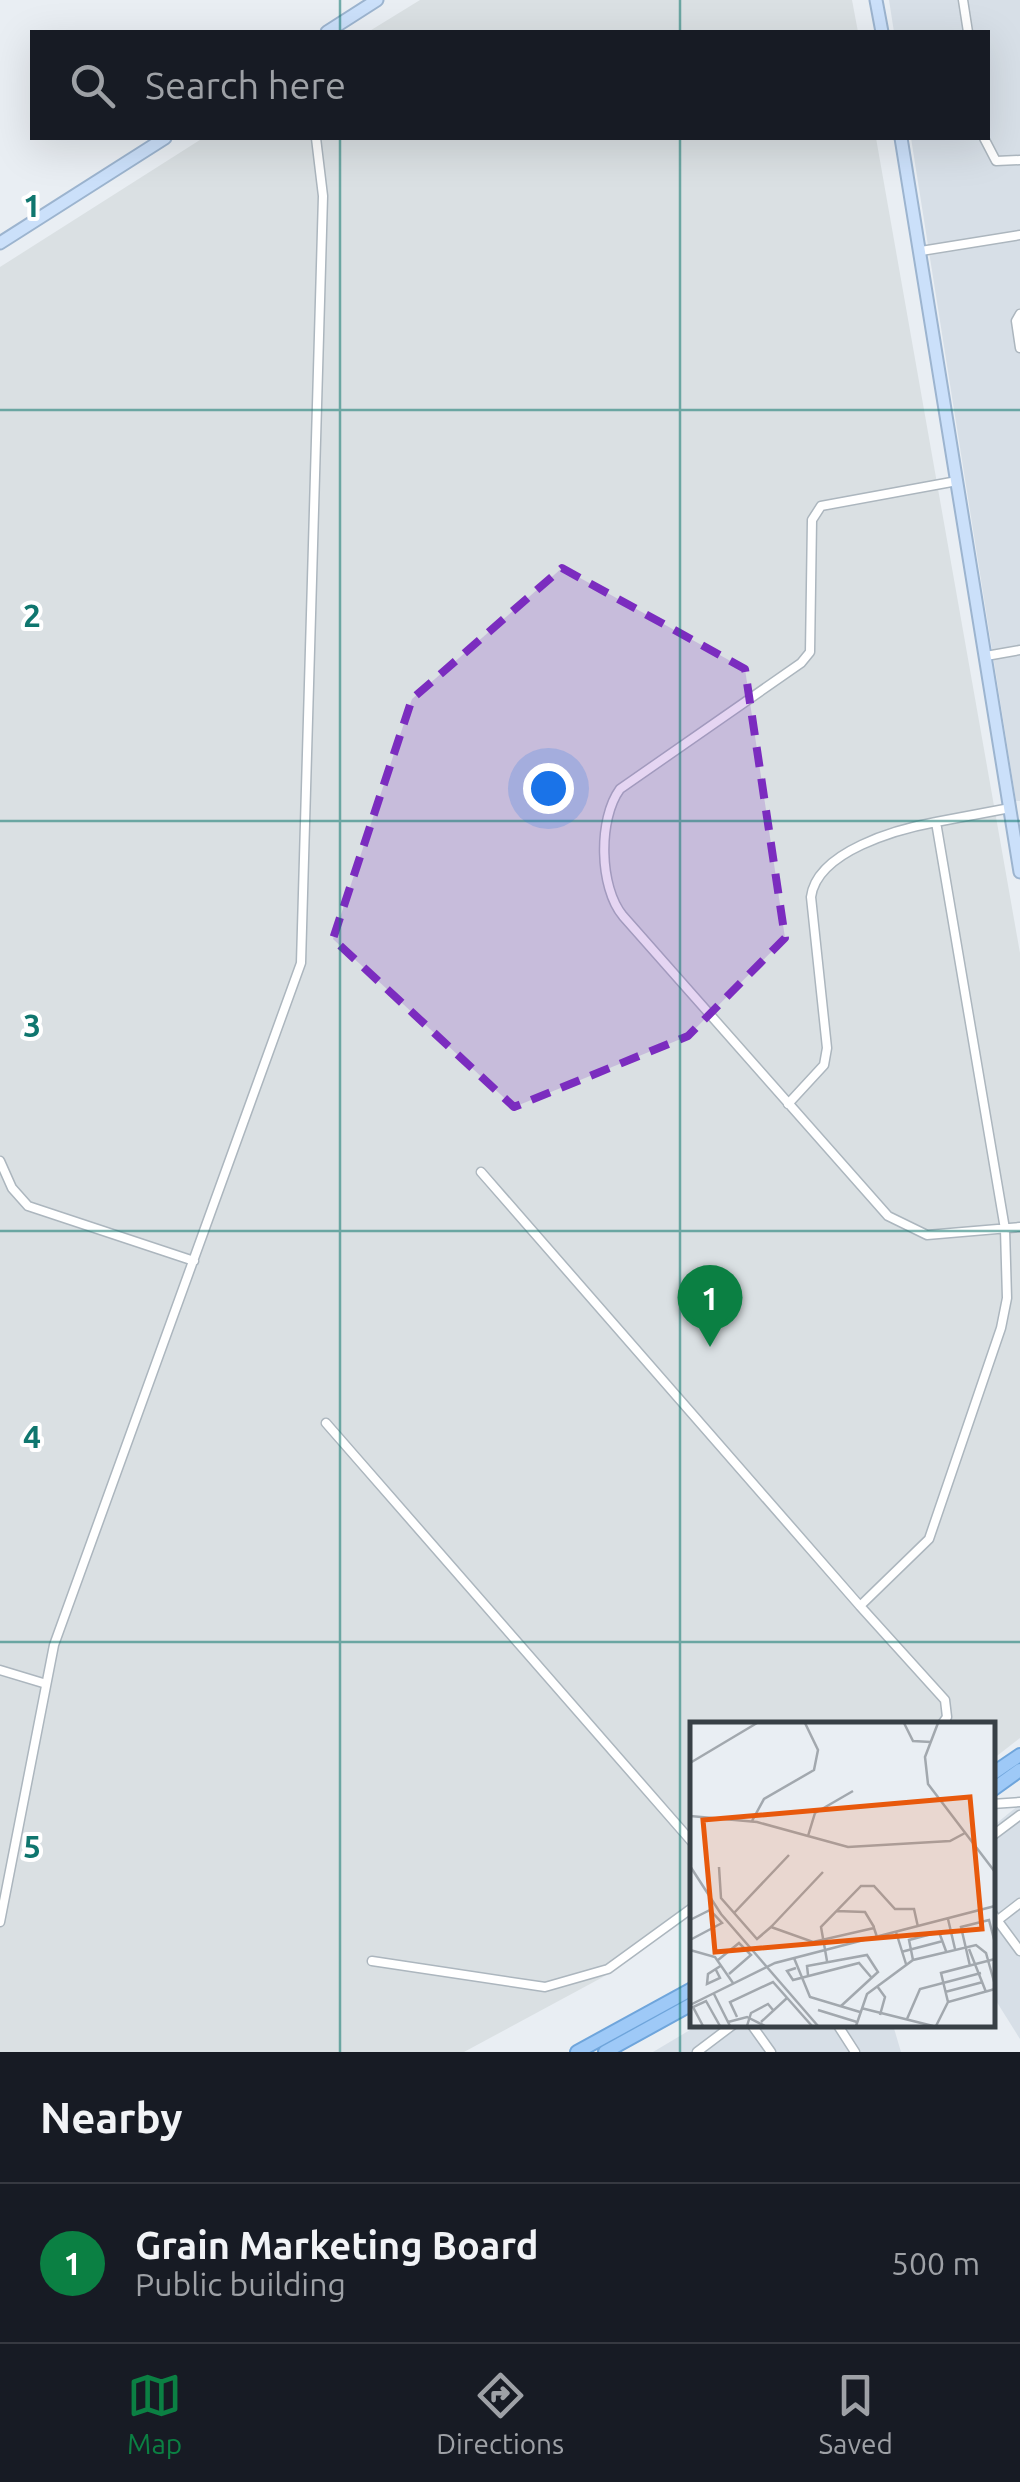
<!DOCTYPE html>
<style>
:root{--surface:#171b24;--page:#242831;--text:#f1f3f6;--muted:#9ea1a6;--line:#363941;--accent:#0b8043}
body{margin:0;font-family:Ubuntu,sans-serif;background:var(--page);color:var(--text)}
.you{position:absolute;left:548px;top:788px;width:35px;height:35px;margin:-25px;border:8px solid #fff;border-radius:50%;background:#1a73e8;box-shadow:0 0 0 15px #1a73e833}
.badge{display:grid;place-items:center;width:65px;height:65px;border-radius:50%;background:var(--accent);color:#fff;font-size:32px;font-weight:700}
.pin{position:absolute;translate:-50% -82px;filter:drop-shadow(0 2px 5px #0008)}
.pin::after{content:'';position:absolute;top:52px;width:35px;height:30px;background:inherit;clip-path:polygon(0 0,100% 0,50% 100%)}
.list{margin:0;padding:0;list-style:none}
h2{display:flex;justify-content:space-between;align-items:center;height:130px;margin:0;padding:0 40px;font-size:42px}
h2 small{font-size:32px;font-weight:400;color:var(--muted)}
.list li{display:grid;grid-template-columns:65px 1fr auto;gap:30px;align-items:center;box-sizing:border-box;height:160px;padding:0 40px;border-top:2px solid var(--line)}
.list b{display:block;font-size:38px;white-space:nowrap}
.list p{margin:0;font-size:32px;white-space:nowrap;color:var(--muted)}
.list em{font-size:32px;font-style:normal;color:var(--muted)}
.icon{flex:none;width:55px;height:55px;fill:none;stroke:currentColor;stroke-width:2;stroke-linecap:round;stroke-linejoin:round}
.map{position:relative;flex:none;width:1020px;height:2052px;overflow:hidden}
.search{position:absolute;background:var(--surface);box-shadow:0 10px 40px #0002;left:30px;right:30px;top:30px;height:110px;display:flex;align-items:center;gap:25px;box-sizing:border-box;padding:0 35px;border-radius:0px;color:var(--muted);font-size:38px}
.sheet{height:290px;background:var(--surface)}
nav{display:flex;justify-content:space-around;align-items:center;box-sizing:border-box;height:140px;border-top:2px solid var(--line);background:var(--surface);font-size:28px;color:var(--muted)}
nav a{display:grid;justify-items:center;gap:5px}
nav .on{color:var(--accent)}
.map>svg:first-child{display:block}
.residential{fill:#d7dfe7}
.industrial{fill:#dae0e3}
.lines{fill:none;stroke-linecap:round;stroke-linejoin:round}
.street-casing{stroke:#acb6be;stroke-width:11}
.secondary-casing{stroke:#9cb4cf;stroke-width:15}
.primary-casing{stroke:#6fa5db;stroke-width:16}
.street{stroke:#fff;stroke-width:8}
.secondary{stroke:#cbe0fa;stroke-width:11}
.primary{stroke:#9ec9f7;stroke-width:12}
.marked{fill:#7b2cbf;fill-opacity:0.2;stroke:#7b2cbf;stroke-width:8;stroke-dasharray:20 12;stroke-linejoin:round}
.grid{fill:none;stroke:#0f766e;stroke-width:2.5;stroke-opacity:0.55}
.inset-road{fill:none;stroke:#a2a8ae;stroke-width:2.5}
.view{fill:#e8590c;fill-opacity:0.15;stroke:#e8590c;stroke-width:5}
.inset-edge{fill:none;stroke:#384046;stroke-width:5}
.grid-label{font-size:32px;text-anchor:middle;font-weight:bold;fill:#0f766e;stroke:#fff;stroke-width:8;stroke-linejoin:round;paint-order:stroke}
</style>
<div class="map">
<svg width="1020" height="2052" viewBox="0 0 1020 2052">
<rect width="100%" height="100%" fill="#e9eef3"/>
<path class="residential" d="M889 0H1020V801H1016L911 138H988V32H894Z
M1020 1804V2039L993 1996 992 1827Z
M700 2024 893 2025 901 2052H653Z"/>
<path class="industrial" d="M420 0H852L858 32H368Z
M203 138H876L1020 953V1738L993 1759 992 1724 966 1721 692 1724V1913L603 1977 464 2052H0V267Z"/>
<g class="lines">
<g class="street-casing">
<path id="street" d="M963 0 968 32
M984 138 996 161 1020 160
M921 251 1020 235
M1020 314 1016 321 1020 348
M957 481 821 506 812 520 810 652 801 663 620 789C598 819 599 887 623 916L888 1216 927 1235 1020 1227
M986 656 1020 650
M788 1104 824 1065 827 1048 811 897C817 851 898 829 936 822
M0 1161 12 1188 28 1206 194 1261
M481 1172 860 1606
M326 1423 692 1842
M0 1670 43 1683
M942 1724 947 1717 945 1700 860 1606 929 1539 1001 1328 1007 1298 1005 1229 936 822 1010 808
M992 1804 1020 1802
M992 1836 1020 1815
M992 1913 1020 1951
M998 1920 1020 1903
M0 1922 54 1645 301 963 323 196 316 138
M372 1961 545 1987 608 1969 692 1908
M751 2024 771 2052
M837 2024 855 2052
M697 2052 734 2024"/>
</g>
<g class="secondary-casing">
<path id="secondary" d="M876 0 882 32
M327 32 377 0
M901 138 1020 872
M0 243 165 138"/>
</g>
<g class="primary-casing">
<path id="primary" d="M992 1774 1020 1755
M992 1790 1020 1770
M577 2052 692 1989
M605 2052 692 2004"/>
</g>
<use href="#street" class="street"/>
<use href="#secondary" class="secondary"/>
<use href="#primary" class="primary"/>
</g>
<path class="marked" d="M562 568 745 669 785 938 688 1036 514 1107 333 939 412 699Z"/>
<path class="grid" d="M340 0V32M680 0V32M340 138V2052M680 138V2052M0 410H1020M0 821H1020M0 1231H1020M0 1642H1020"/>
<g transform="translate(690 1722)">
<rect width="305" height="305" fill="#e9eef3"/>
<path class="inset-road" d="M214 1 223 19 241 20M248 1 235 35 238 62 305 150M0 41 67 1M0 94 67 100 158 125 260 119 275 111M62 99 74 77 124 48 128 28 115 1M118 114 125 91 163 69M0 144 31 192 128 304M29 145 31 176 67 217 81 205 123 220 184 206 187 215M146 189 175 190 184 205M44 191 99 133M258 197 265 227M0 198 20 188 32 201 0 218M81 205 133 150M206 210 216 242M279 227 296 270M0 228 25 235 43 261M211 230 253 219M104 236 120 275 170 290M28 238 49 221 61 233 39 252M223 238 219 218 249 210 256 229M137 239 131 205 171 164H184L205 187H224L228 205M280 244 271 205 299 198 305 221M106 246 97 249 103 258 169 241 181 255M26 248 30 256 17 262 18 252 32 243M118 253 117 244 177 233 188 250 151 284M187 264 195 275 190 293M255 270 293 260M24 272 40 304M258 280 251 251 305 237M0 283 85 241 305 184M171 286 243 304M128 288 167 300M47 295 40 280 83 260 122 304M217 297 230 267 291 251M38 300 57 295 75 304M71 300 97 276M13 304 3 285 16 279 30 304M57 304 61 291 78 282 83 288M166 304 177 272 223 238 286 223 296 231 305 263M246 304 258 280 305 267"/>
<path class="view" d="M280 75 292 207 25 230 13 98Z"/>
<rect width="305" height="305" class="inset-edge"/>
</g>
<g class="grid-label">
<text x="32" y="217">1</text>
<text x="32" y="627">2</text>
<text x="32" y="1037">3</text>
<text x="32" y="1448">4</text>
<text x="32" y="1858">5</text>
</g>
</svg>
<div class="you"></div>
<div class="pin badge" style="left:710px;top:1347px">1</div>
<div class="search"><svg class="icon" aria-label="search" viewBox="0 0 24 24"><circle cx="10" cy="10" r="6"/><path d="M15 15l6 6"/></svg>Search here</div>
</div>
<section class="sheet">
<h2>Nearby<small></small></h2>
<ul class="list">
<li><span class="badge">1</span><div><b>Grain Marketing Board</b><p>Public building</p></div><em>500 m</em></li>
</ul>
</section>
<nav>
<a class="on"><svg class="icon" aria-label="map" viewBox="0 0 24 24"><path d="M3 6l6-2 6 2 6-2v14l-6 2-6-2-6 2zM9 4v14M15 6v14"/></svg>Map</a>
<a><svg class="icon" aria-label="directions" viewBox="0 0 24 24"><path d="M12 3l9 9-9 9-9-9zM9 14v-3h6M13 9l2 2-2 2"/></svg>Directions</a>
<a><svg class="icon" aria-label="saved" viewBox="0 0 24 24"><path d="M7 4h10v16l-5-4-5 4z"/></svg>Saved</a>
</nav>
